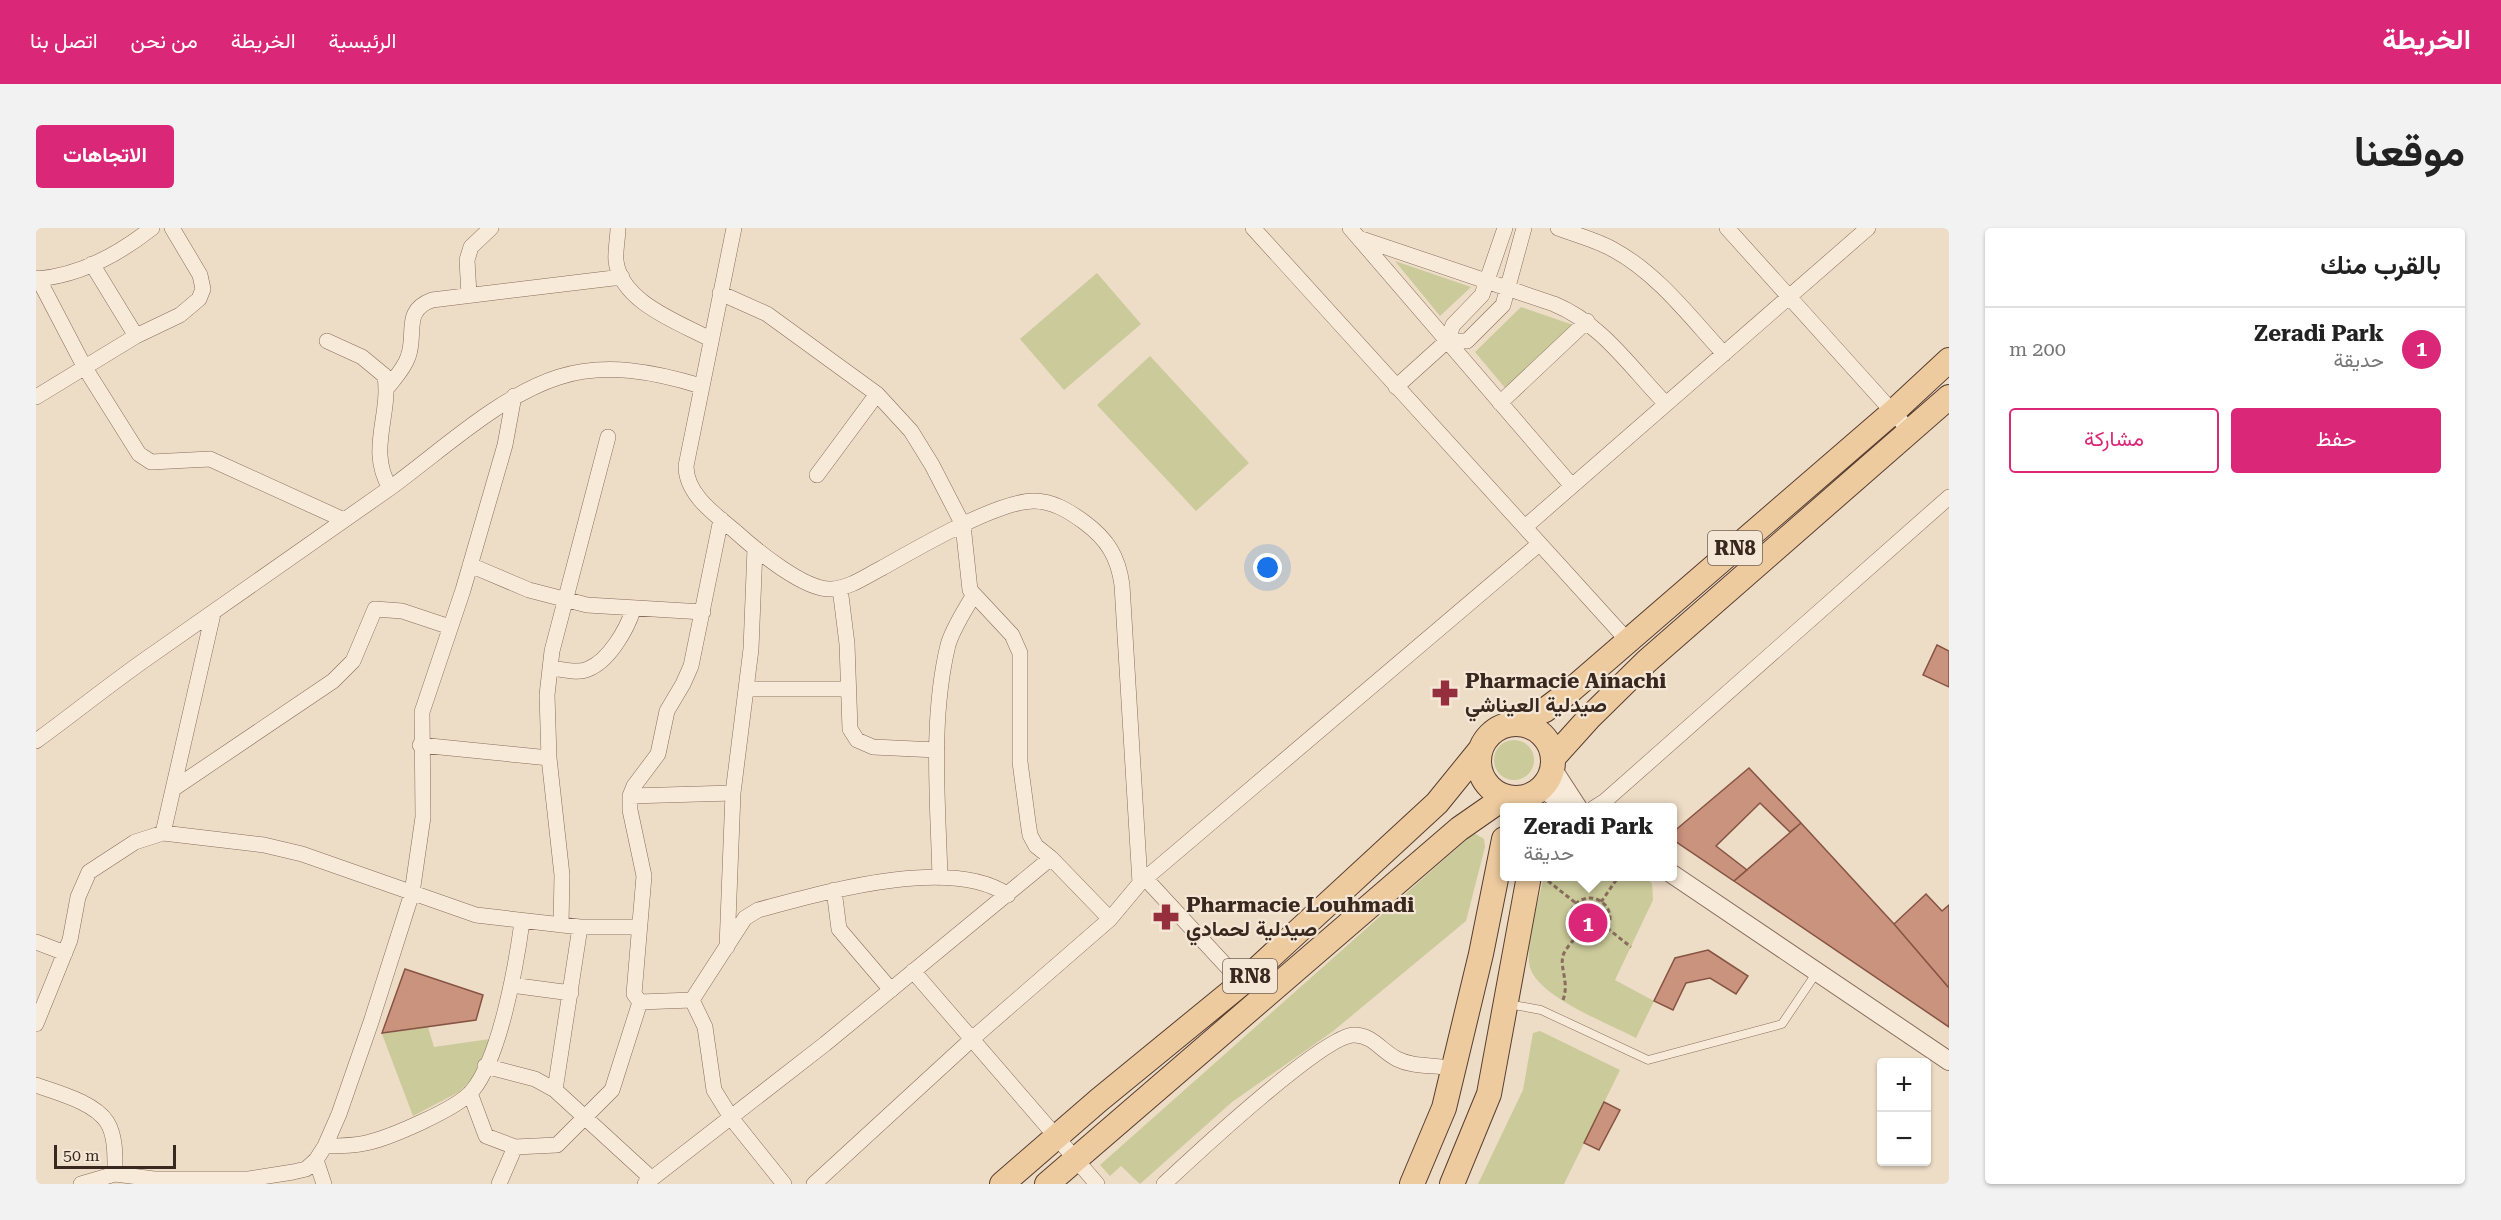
<!DOCTYPE html>
<html lang="ar">
<meta charset="utf-8">
<style>
:root{--surface:#fff;--page:#f2f2f2;--text:#222;--muted:#767676;--line:#e0e0e0;--accent:#db2777}
body{margin:0;font-family:"Roboto Serif",Vazirmatn,serif;background:var(--page);color:var(--text);direction:rtl}
.controls{position:absolute;right:18px;bottom:18px;display:grid;overflow:hidden;border-radius:6px;box-shadow:0 2px 4px #0004}
.controls button{width:54px;height:54px;display:grid;place-items:center;padding:0;border:0;border-bottom:2px solid var(--line);background:var(--surface);color:var(--text);font:30px sans-serif}
.scale{position:absolute;left:18px;bottom:15px;width:122px;box-sizing:border-box;padding-left:6px;border:3px solid #38281f;border-top:0;font-size:16px;line-height:21px;white-space:nowrap;color:#38281f;-webkit-text-stroke:4px #f5e7d5;paint-order:stroke}
.you{position:absolute;left:1232px;top:340px;width:21px;height:21px;margin:-15px;border:4px solid #fff;border-radius:50%;background:#1a73e8;box-shadow:0 0 0 9px #1a73e833}
.badge{display:grid;place-items:center;width:39px;height:39px;border-radius:50%;background:var(--accent);color:#fff;font-size:20px;font-weight:700}
.pin{position:absolute;translate:-50% -50%;border:3px solid #fff;box-shadow:0 2px 6px #0006}
.popup{position:absolute;left:1464px;top:575px;width:177px;height:78px;box-sizing:border-box;display:grid;place-content:center;border-radius:6px;background:var(--surface);filter:drop-shadow(0 2px 4px #0005);font-size:20px;white-space:nowrap;color:var(--muted)}
.popup b{font-size:22px;color:var(--text)}
.popup::after{content:'';position:absolute;left:50%;top:100%;margin-left:-12px;border:12px solid transparent;border-top-color:var(--surface)}
.list{margin:0;padding:0;list-style:none}
h2{display:flex;justify-content:space-between;align-items:center;height:78px;margin:0;padding:0 24px;font-size:26px}
h2 small{font-size:20px;font-weight:400;color:var(--muted)}
.list li{display:grid;grid-template-columns:39px 1fr auto;gap:18px;align-items:center;box-sizing:border-box;height:84px;padding:0 24px;border-top:2px solid var(--line)}
.list b{display:block;font-size:22px;white-space:nowrap}
.list p{margin:0;font-size:20px;white-space:nowrap;color:var(--muted)}
.list em{font-size:20px;font-style:normal;color:var(--muted)}
.actions{display:flex;gap:12px;padding:18px 24px}
.actions a{flex:1;padding:14px 0;border:2px solid var(--accent);border-radius:6px;text-align:center;font-size:21px;color:var(--accent)}
.actions .main{background:var(--accent);color:#fff}
.map{position:relative;flex:none;width:1913px;height:956px;overflow:hidden;direction:ltr;border-radius:6px}
header{display:flex;align-items:center;gap:36px;box-sizing:border-box;height:84px;padding:0 30px;background:var(--accent);color:#fff}
header strong{font-size:28px}
nav{display:flex;gap:33px;margin-inline-start:auto;font-size:21px}
.intro{display:flex;align-items:center;justify-content:space-between;box-sizing:border-box;height:144px;padding:0 36px}
h1{margin:0;font-size:42px}
.button{padding:15px 27px;border-radius:6px;background:var(--accent);color:#fff;font-size:21px;font-weight:700}
main{display:flex;gap:36px;padding:0 36px}
aside{flex:1;background:var(--surface);border-radius:6px;box-shadow:0 2px 4px #0004}
.map>svg:first-child{display:block}
.green{fill:#cbca9a}
.building{fill:#ca937d;stroke:#865443;stroke-width:1.5}
.lines{fill:none;stroke-linecap:round;stroke-linejoin:round}
.service-casing{stroke:#886d5c;stroke-width:9}
.minor-casing{stroke:#886d5c;stroke-width:16}
.tertiary-casing{stroke:#886d5c;stroke-width:20}
.primary-casing{stroke:#563d30;stroke-width:26}
.path{stroke:#886d5c;stroke-width:3;stroke-dasharray:4.5 3;stroke-linecap:butt}
.service{stroke:#f8ead9;stroke-width:8}
.minor{stroke:#f8ead9;stroke-width:15}
.tertiary{stroke:#f8ead9;stroke-width:18}
.primary{stroke:#eecb9f;stroke-width:24}
.labels{text-anchor:middle;dominant-baseline:central;stroke-width:4.5;stroke-linejoin:round;paint-order:stroke}
.shield{fill:#f5e7d5;stroke:#716156;stroke-width:1.5}
.shield-label{font-size:20px;font-weight:bold;fill:#38281f}
.poi-label{font-size:21px;font-weight:bold;fill:#38281f;stroke:#f5e7d5;text-anchor:start}
</style>
<header>
<strong>الخريطة</strong>
<nav><a>الرئيسية</a><a>الخريطة</a><a>من نحن</a><a>اتصل بنا</a></nav>
</header>
<div class="intro"><h1>موقعنا</h1><a class="button">الاتجاهات</a></div>
<main>
<aside>
<h2>بالقرب منك<small></small></h2>
<ul class="list">
<li><span class="badge">1</span><div><b>Zeradi Park</b><p>حديقة</p></div><em>200 m</em></li>
</ul>
<div class="actions"><a class="main">حفظ</a><a>مشاركة</a></div>
</aside>
<div class="map">
<svg width="1913" height="956" viewBox="0 0 1913 956">
<rect width="100%" height="100%" fill="#eddcc6"/>
<path class="green" d="M1359 33 1435 59 1404 88Z
M1061 45 1105 96 1028 162 984 111Z
M1485 79 1540 98 1470 161 1439 124Z
M1114 128 1213 235 1160 283 1061 177Z
M1458 532a20 20 0 1 1 40 0a20 20 0 1 1-40 0Z
M1438 605 1448 611 1449 619 1430 693 1296 804 1196 874 1104 956 1085 938 1074 948 1064 937Z
M1508 649H1610L1616 656 1617 672 1579 752 1618 773 1600 810C1574 796 1496 767 1493 735 1491 708 1502 675 1508 649Z
M392 799 398 819 454 811 438 849 423 864 377 888 346 806Z
M1504 803 1584 842 1528 956H1442L1487 862 1497 805Z"/>
<path class="building" d="M1901 417 1913 423V459L1887 447Z
M1713 540 1765 595 1754 604 1724 575 1680 618 1711 642 1698 653 1636 611V605Z
M1765 595 1858 696 1913 760V799L1698 653Z
M1890 666 1906 683 1913 677V760L1858 696Z
M1672 722 1712 748 1700 766 1674 750 1650 755 1637 782 1618 773 1639 730Z
M369 741 447 767 440 792 346 805Z
M1568 874 1584 882 1563 922 1548 915Z"/>
<g class="lines">
<g class="service-casing">
<path id="service" d="M1472 776 1505 782 1612 832 1746 796 1781 744"/>
</g>
<g class="minor-casing">
<path id="minor" d="M582 0C582 10 579 22 580 33 585 74 642 94 674 111
M698 0 650 238C650 267 680 287 700 304 720 322 769 363 796 361 814 360 830 348 846 340 880 321 961 273 998 273 1017 273 1033 283 1048 294 1071 311 1082 328 1086 357L1104 655
M1217 0 1592 413
M1314 0 1536 258
M1522 0C1540 7 1561 12 1578 22 1622 46 1654 89 1688 126
M1691 0 1874 203
M1323 10 1518 76C1565 95 1595 140 1630 176
M56 36 100 108
M2 50 49 140 103 226 115 234 174 231 308 292
M0 51C42 48 83 26 116 0
M684 65 731 86 841 166 875 203 896 237 927 297 934 362 976 407 984 425V534L992 594 994 607 1000 618 1015 630
M433 67 431 32 435 19 455 0
M291 113 326 129 349 148C355 188 331 222 354 260
M1411 113H1431L1467 77 1488 0
M1360 159 1411 113 1417 97 1446 67 1469 0
M351 160C358 151 368 141 372 129 381 105 366 83 396 72L586 49
M0 169 100 108 144 87 163 71 167 61 164 47 136 0
M1464 175 1551 93
M781 247 841 166
M685 291 655 438 647 456 631 483 622 526 598 558 594 568V582L608 648 598 766 604 774 656 772 669 799 678 862 696 891 748 956
M1489 299 1832 0
M434 337 493 362 551 377 667 384
M804 360 811 416 814 501 821 512 837 519 901 522
M514 440C526 441 542 446 552 441 573 433 591 401 597 382
M710 461H811
M0 513C40 484 79 452 120 424 198 370 276 315 354 260 405 223 463 168 523 149 570 134 619 144 665 158
M384 517 513 530
M137 561 297 453 317 433 339 381 366 383 414 399
M594 568 697 565
M1558 580 1569 573 1913 269
M127 605 228 617 266 626 440 687 544 699H603
M904 650C902 573 894 492 912 417 917 400 928 384 937 368
M1109 650 1206 755
M798 662 803 701 855 762
M525 697 526 647 513 530 511 467 516 423 572 209
M0 714 29 725
M691 719 697 565 715 421 719 320
M877 743 1061 956
M475 757 535 765
M656 772 709 690 722 682C786 665 914 627 972 667
M0 796 34 712 42 669 53 644 99 614 127 605 177 386
M449 838 499 851 519 862 615 950
M0 857C22 865 58 874 71 894 80 908 79 930 79 946
M519 862 544 699
M434 865 450 908 479 919 521 917 576 862 604 774
M289 918C302 918 316 918 330 915 353 910 421 881 436 863 464 830 480 738 486 694
M280 932 288 956
M45 956 79 946 118 951H213L257 944 270 941 280 932 289 918 303 886 335 794 376 665 387 589 386 484 427 362 469 217 478 168
M463 956 479 919
M609 956 789 816 1015 630 1074 691
M778 956 936 811 1074 691 1104 655 1503 316
M1128 956C1157 929 1287 807 1318 807 1337 807 1345 823 1361 831 1379 840 1399 836 1419 841"/>
</g>
<g class="tertiary-casing">
<path id="tertiary" d="M1516 540 1542 580
M1505 560 1535 580
M1636 646 1913 833"/>
</g>
<g class="primary-casing">
<path id="primary" d="M1477 496 1509 482 1533 464 1857 184 1913 132
M1443 533a37 37 0 1 1 74 0a37 37 0 1 1-74 0Z
M1517 530 1553 490 1611 433 1913 169
M966 956 1063 872 1206 755 1401 575 1444 522
M1011 956 1423 601 1469 569
M1376 956 1408 880 1445 726 1468 611
M1416 956 1453 866 1493 648"/>
</g>
<path class="path" d="M1512 653 1541 676
M1534 690a20 20 0 1 1 40 0a20 20 0 1 1-40 0Z
M1565 674 1583 648
M1571 700 1595 719
M1527 772C1534 753 1522 738 1528 725 1531 719 1538 712 1542 706"/>
<use href="#service" class="service"/>
<use href="#minor" class="minor"/>
<use href="#tertiary" class="tertiary"/>
<use href="#primary" class="primary"/>
</g>
<defs>
<g id="pharmacy-bare" transform="scale(2.07)"><path d="M-2-6h4v4h4v4h-4v4h-4v-4h-4v-4h4Z" fill="#952e3d" stroke="#f5e7d5" stroke-width="2.5" paint-order="stroke"/></g>
</defs>
<g fill-rule="evenodd">
<use href="#pharmacy-bare" x="1409" y="465"/>
<use href="#pharmacy-bare" x="1130" y="689"/>
</g>
<g class="labels">
<g class="shield">
<rect x="1672" y="303" width="54" height="34" rx="4.5"/>
<rect x="1187" y="731" width="54" height="34" rx="4.5"/>
</g>
<g class="shield-label">
<text x="1699" y="320">RN8</text>
<text x="1214" y="748">RN8</text>
</g>
<g class="poi-label">
<text x="1429" y="453">Pharmacie Ainachi<tspan x="1429" dy="24">صيدلية العيناشي</tspan></text>
<text x="1150" y="677">Pharmacie Louhmadi<tspan x="1150" dy="24">صيدلية لحمادي</tspan></text>
</g>
</g>
</svg>
<div class="controls">
<button>+</button>
<button>−</button>
</div>
<div class="scale">50 m</div>
<div class="you"></div>
<div class="pin badge" style="left:1552px;top:695px">1</div>
<div class="popup"><b>Zeradi Park</b>حديقة</div>
</div>
</main>
